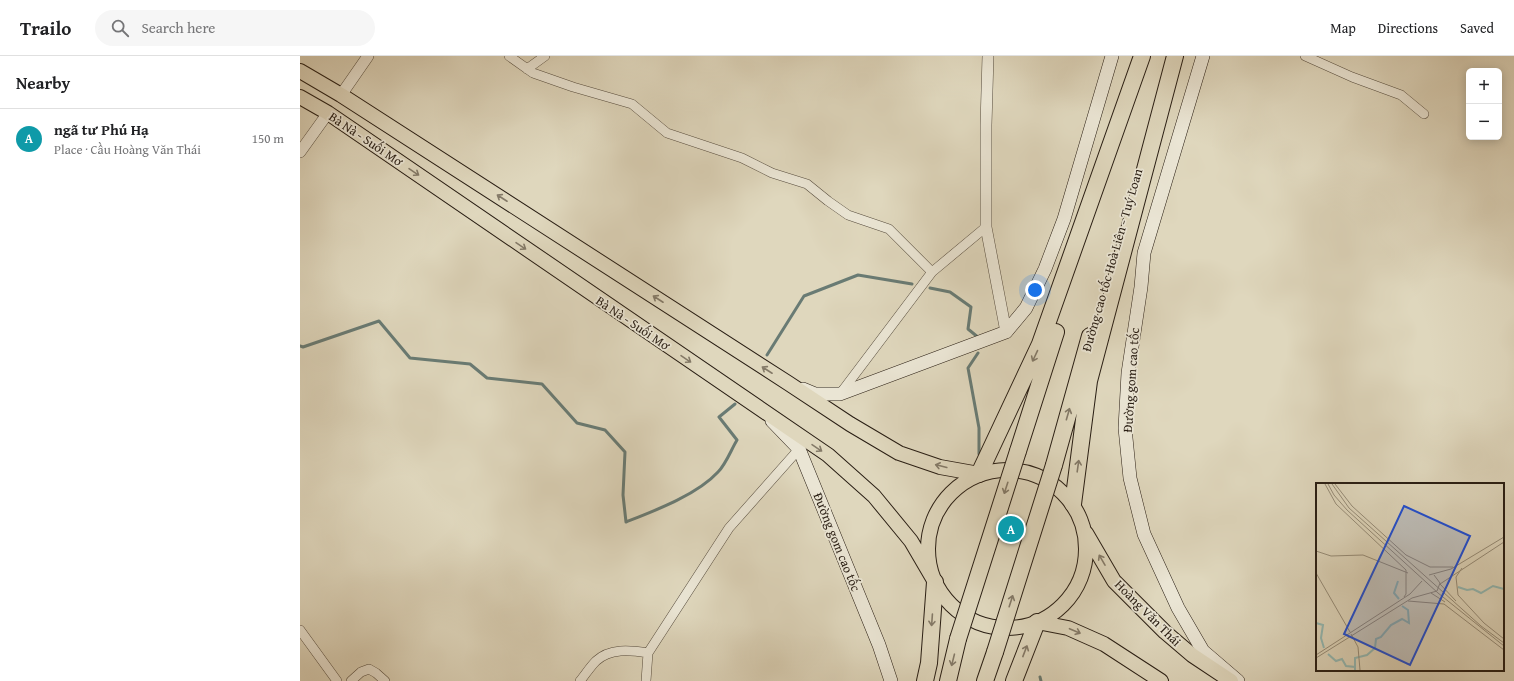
<!DOCTYPE html>
<meta charset="utf-8">
<style>
:root{--surface:#fff;--page:#f6f6f6;--text:#202124;--muted:#757577;--line:#e0e0e0;--accent:#b45309}
body{margin:0;font-family:"Gentium Book Plus",serif;background:var(--page);color:var(--text)}
.controls{position:absolute;right:12px;top:12px;display:grid;overflow:hidden;border-radius:6px;box-shadow:0 2px 10px #0003}
.controls button{width:36px;height:36px;display:grid;place-items:center;padding:0;border:0;border-bottom:1px solid var(--line);background:var(--surface);color:var(--text);font:20px sans-serif}
.you{position:absolute;left:735px;top:234px;width:14px;height:14px;margin:-10px;border:3px solid #fff;border-radius:50%;background:#1a73e8;box-shadow:0 0 0 6px #1a73e833}
.badge{display:grid;place-items:center;width:26px;height:26px;border-radius:50%;background:var(--accent);color:#fff;font-size:13px;font-weight:700}
.pin{position:absolute;translate:-50% -50%;border:2px solid #fff;box-shadow:0 1px 4px #0006}
.list{margin:0;padding:0;list-style:none}
h2{display:flex;justify-content:space-between;align-items:center;height:52px;margin:0;padding:0 16px;font-size:17px}
h2 small{font-size:13px;font-weight:400;color:var(--muted)}
.list li{display:grid;grid-template-columns:26px 1fr auto;gap:12px;align-items:center;box-sizing:border-box;height:60px;padding:0 16px;border-top:1px solid var(--line)}
.list b{display:block;font-size:15px;white-space:nowrap}
.list p{margin:0;font-size:13px;white-space:nowrap;color:var(--muted)}
.list em{font-size:13px;font-style:normal;color:var(--muted)}
.icon{flex:none;width:22px;height:22px;fill:none;stroke:currentColor;stroke-width:2;stroke-linecap:round;stroke-linejoin:round}
.map{position:relative;flex:none;width:1214px;height:625px;overflow:hidden}
header{display:flex;align-items:center;gap:24px;box-sizing:border-box;height:56px;padding:0 20px;background:var(--surface);border-bottom:1px solid var(--line)}
header strong{font-size:19px}
nav{display:flex;gap:22px;margin-inline-start:auto;font-size:14px}
.search{width:280px;height:36px;background:var(--page);display:flex;align-items:center;gap:10px;box-sizing:border-box;padding:0 14px;border-radius:22px;color:var(--muted);font-size:15px}
main{display:flex}
aside{flex:1;background:var(--surface)}
.map>svg:first-child{display:block}
.lines{fill:none;stroke-linecap:round;stroke-linejoin:round}
.stream{stroke:#697b74;stroke-width:3}
.minor-casing{stroke:#564c3e;stroke-width:10}
.tertiary-casing{stroke:#564c3e;stroke-width:12}
.secondary-casing{stroke:#291e14;stroke-width:14}
.primary-casing{stroke:#291e14;stroke-width:16}
.motorway-casing{stroke:#291e14;stroke-width:18}
.minor{stroke:#eae5d4;stroke-width:9}
.tertiary{stroke:#eae5d4;stroke-width:11}
.secondary{stroke:#eae5d4;stroke-width:13}
.primary{stroke:#dfd7bd;stroke-width:14}
.motorway{stroke:#dfd7bd;stroke-width:16}
.motorway-bridge-casing{stroke:#291e14;stroke-width:18;stroke-linecap:butt}
.motorway-bridge{stroke:#dfd7bd;stroke-width:16}
.oneway{stroke:#847a68}
.labels{text-anchor:middle;dominant-baseline:central;stroke-width:3.5;stroke-linejoin:round;paint-order:stroke}
.street-label{font-size:13px;fill:#291e14;stroke:#eae5d4}
.inset-river{fill:none;stroke:#93b9b4;stroke-width:2}
.inset-road{fill:none;stroke:#968d79;stroke-width:1}
.view{fill:#1d4ed8;fill-opacity:0.15;stroke:#1d4ed8;stroke-width:2}
.inset-edge{fill:none;stroke:#291e14;stroke-width:2}
</style>
<header>
<strong>Trailo</strong>
<div class="search"><svg class="icon" aria-label="search" viewBox="0 0 24 24"><circle cx="10" cy="10" r="6"/><path d="M15 15l6 6"/></svg>Search here</div>
<nav><a>Map</a><a>Directions</a><a>Saved</a></nav>
</header>
<main>
<aside>
<h2>Nearby<small></small></h2>
<ul class="list">
<li><span class="badge" style="background:#0f9aa8">A</span><div><b>ngã tư Phú Hạ</b><p>Place · Cầu Hoàng Văn Thái</p></div><em>150 m</em></li>
</ul>
</aside>
<div class="map">
<svg width="1214" height="625" viewBox="0 0 1214 625">
<rect width="100%" height="100%" fill="#dfd7bd"/>
<filter id="stains"><feTurbulence type="fractalNoise" baseFrequency=".005" numOctaves="4"/><feColorMatrix values="0 0 0 0 .2 0 0 0 0 .09 0 0 0 0 .02 0 0 0 .5 -.17"/></filter>
<radialGradient id="worn" r=".72"><stop offset=".6" stop-color="#630" stop-opacity="0"/><stop offset="1" stop-color="#630" stop-opacity=".3"/></radialGradient>
<g class="lines">
<path class="stream" d="M630 232 650 236 671 251 668 273 679 282
M0 290 3 291 79 265 110 302 170 308 187 322 242 328 277 367 305 374 325 396 323 439 326 466C354 455 397 439 418 416 426 408 431 394 437 384L419 361 435 348
M678 297 668 312 679 372V398
M467 299 504 240 558 219 612 228
M740 621 741 625"/>
<g class="minor-casing">
<path id="minor" d="M209 0 233 17 273 31 332 48 367 77 442 102 472 117 507 128 528 145 548 159 589 173 632 216 686 171
M1005 0 1052 21 1101 39 1124 58
M227 13 245 0
M540 338 632 216
M0 574 37 625
M51 625 61 616 69 613 76 617 85 625
M280 625C285 619 290 611 296 605 310 592 330 594 348 597
M346 625 348 597 429 472 499 393"/>
</g>
<g class="tertiary-casing">
<path id="tertiary" d="M688 0 686 69V171L706 276
M41 39 68 0
M0 96 28 57"/>
</g>
<g class="secondary-casing">
<path id="secondary" d="M903 0 844 197 841 231 828 317 825 372 830 422 844 478 878 552 903 595 938 625
M503 333 515 338H540L706 276 726 252 745 213 764 163 812 0
M472 365 499 393 579 589 591 625"/>
</g>
<g class="primary-casing">
<path id="primary" d="M0 15 41 39 488 327 550 368 599 397 640 411 679 418
M0 41 28 57 528 399 574 440 611 485 635 526
M628 493a79 79 0 1 1 158 0a79 79 0 1 1-158 0Z
M786 477 814 525 865 576 892 599 931 625
M737 566 768 572 804 588 861 625"/>
</g>
<g class="motorway-casing">
<path id="motorway" d="M718 395 756 276
M754 409 790 280
M679 418 740 288 842 0
M773 448 789 325 875 0
M625 625 629 607 635 526
M648 625 658 583
M685 625 695 596
M714 625 737 566"/>
</g>
<use href="#minor" class="minor"/>
<use href="#tertiary" class="tertiary"/>
<use href="#secondary" class="secondary"/>
<use href="#primary" class="primary"/>
<use href="#motorway" class="motorway"/>
<g class="motorway-bridge-casing">
<path id="motorway-bridge" d="M658 583 718 395
M695 596 754 409"/>
</g>
<use href="#motorway-bridge" class="motorway-bridge"/>
</g>
<defs><path id="oneway-shaft" d="M-6 0H5M1.5-3L5.5 0L1.5 3" fill="none" stroke-width="1.6" stroke-linecap="round" stroke-linejoin="round"/></defs>
<g class="oneway">
<use href="#oneway-shaft" transform="translate(114 116) rotate(34)"/>
<use href="#oneway-shaft" transform="translate(202 142) rotate(-147)"/>
<use href="#oneway-shaft" transform="translate(221 190) rotate(34)"/>
<use href="#oneway-shaft" transform="translate(358 243) rotate(-147)"/>
<use href="#oneway-shaft" transform="translate(735 300) rotate(115)"/>
<use href="#oneway-shaft" transform="translate(386 303) rotate(34)"/>
<use href="#oneway-shaft" transform="translate(467 314) rotate(-147)"/>
<use href="#oneway-shaft" transform="translate(768 358) rotate(-74)"/>
<use href="#oneway-shaft" transform="translate(517 392) rotate(34)"/>
<use href="#oneway-shaft" transform="translate(641 410) rotate(-166)"/>
<use href="#oneway-shaft" transform="translate(778 410) rotate(-82)"/>
<use href="#oneway-shaft" transform="translate(706 432) rotate(108)"/>
<use href="#oneway-shaft" transform="translate(802 504) rotate(-120)"/>
<use href="#oneway-shaft" transform="translate(711 545) rotate(-72)"/>
<use href="#oneway-shaft" transform="translate(632 564) rotate(94)"/>
<use href="#oneway-shaft" transform="translate(775 575) rotate(23)"/>
<use href="#oneway-shaft" transform="translate(725 595) rotate(-69)"/>
<use href="#oneway-shaft" transform="translate(653 604) rotate(104)"/>
</g>
<g class="labels">
<g class="street-label">
<text transform="translate(66 83) rotate(34)">Bà Nà - Suối Mơ</text>
<text transform="translate(812 204) rotate(-74)">Đường cao tốc Hoà Liên - Tuý Loan</text>
<text transform="translate(333 267) rotate(34)">Bà Nà - Suối Mơ</text>
<text transform="translate(831 324) rotate(-86)">Đường gom cao tốc</text>
<text transform="translate(537 486) rotate(68)">Đường gom cao tốc</text>
<text transform="translate(848 557) rotate(45)">Hoàng Văn Thái</text>
</g>
</g>
<g transform="translate(1016 427)">
<rect width="188" height="188" fill="#dfd7bd"/>
<path class="inset-river" d="M82 98 78 110 83 116M142 104 151 107 157 106 165 110 177 103 188 106M0 140 7 142 5 155 8 165M12 171 20 178 26 176 30 183 39 184V187M39 184V175L51 172 59 165 60 156 65 154 75 142 86 136 93 140 92 127 86 123"/>
<path class="inset-road" d="M9 1 20 21 90 87V111L88 114M12 1 18 12 31 27 122 110 188 163M16 1 33 25 165 143 188 160M19 1 36 23 90 72 114 84H137M0 68 15 73 47 72 92 90M146 85 140 94 142 112 168 140 188 156M0 90 34 149M113 92 135 86 188 54M124 101 188 59M124 101 140 118M115 110 129 119M92 118 128 121 188 167M35 151 42 164 44 187M0 172 94 111 106 98M0 175 96 115 121 108 124 100 118 92"/>
<path class="view" d="M88 23 154 53 94 182 28 151Z"/>
<rect width="188" height="188" class="inset-edge"/>
</g>
<rect width="100%" height="100%" filter="url(#stains)"/>
<rect width="100%" height="100%" fill="url(#worn)"/>
</svg>
<div class="controls">
<button>+</button>
<button>−</button>
</div>
<div class="you"></div>
<div class="pin badge" style="left:711px;top:473px;background:#0f9aa8">A</div>
</div>
</main>
